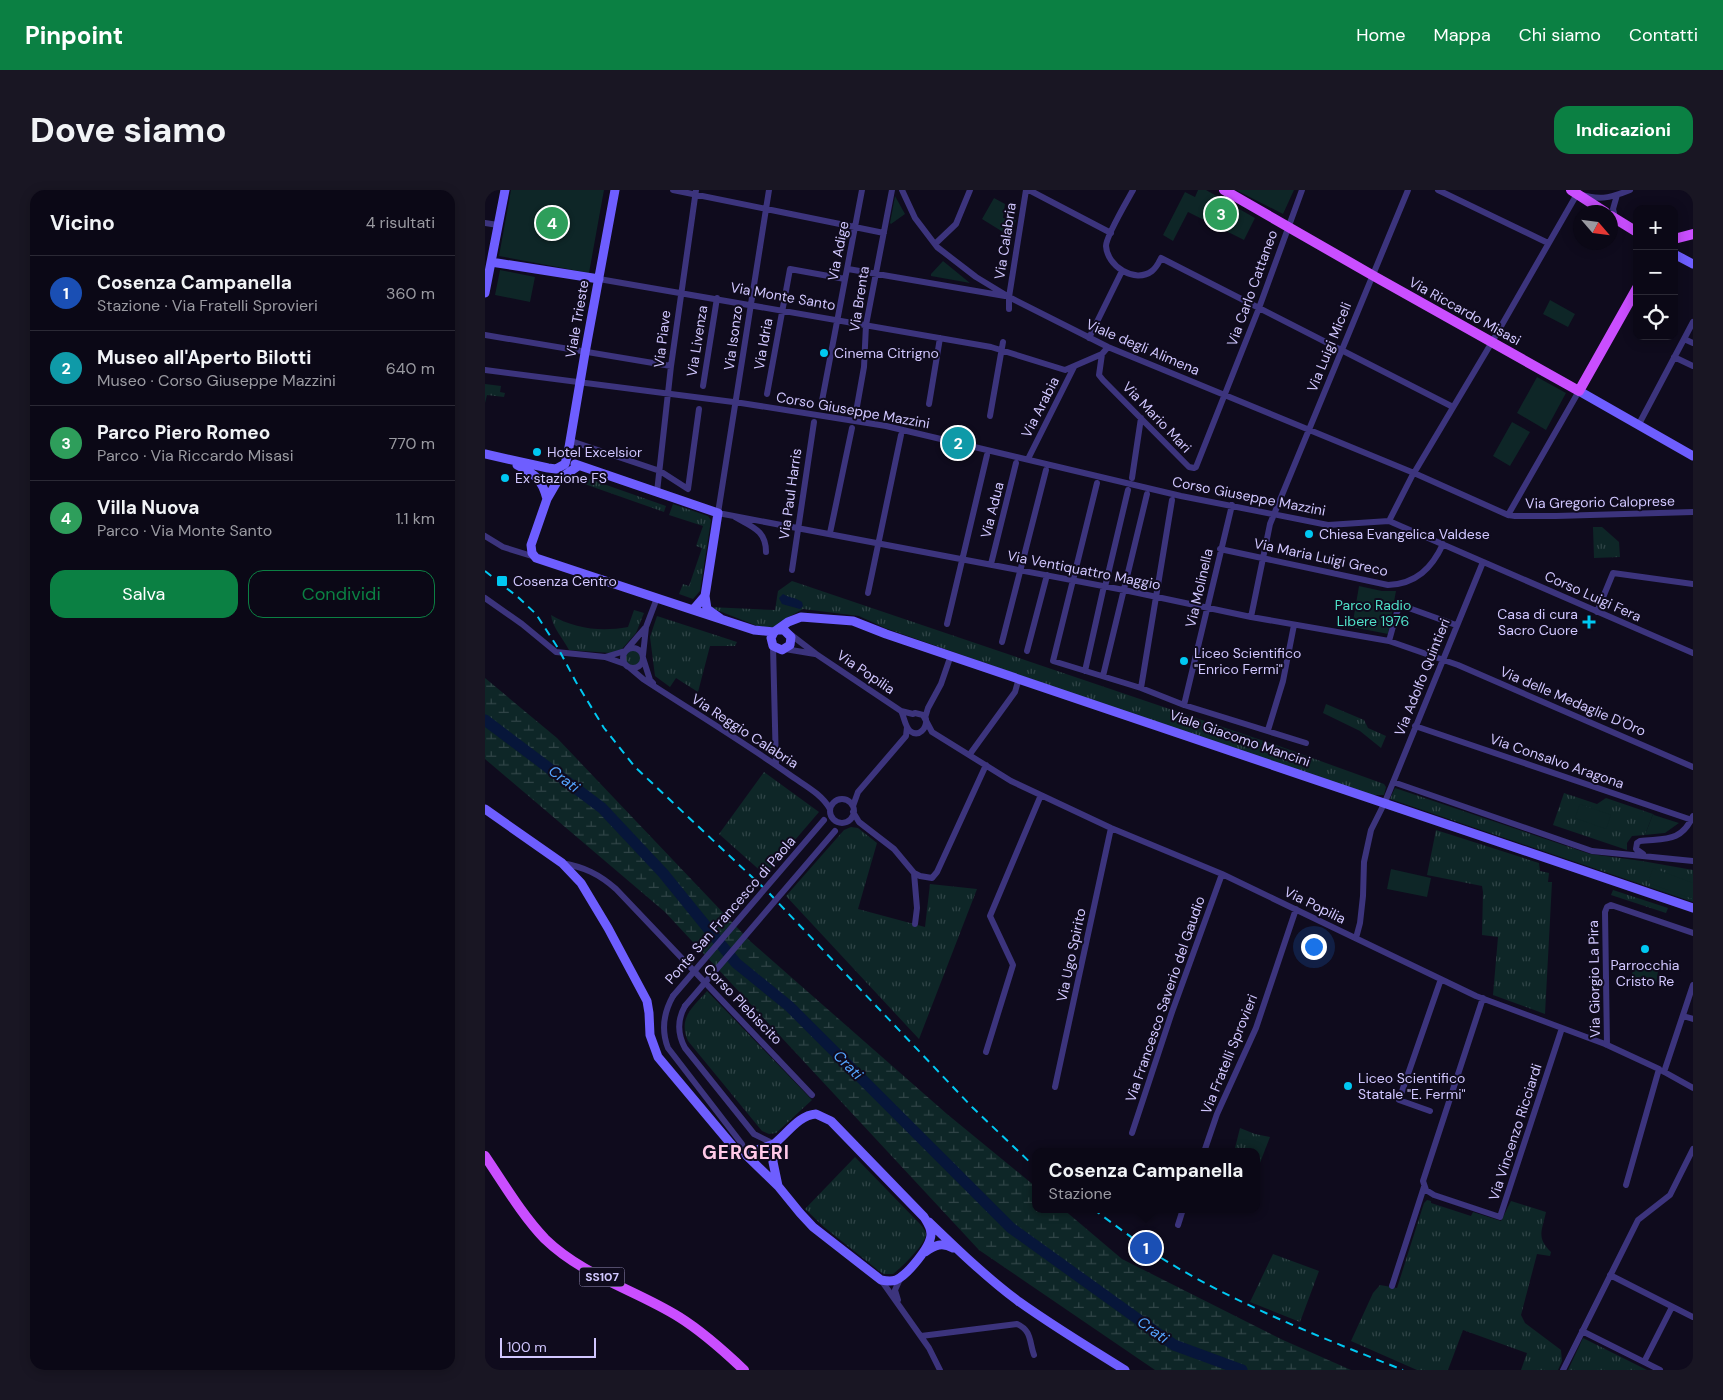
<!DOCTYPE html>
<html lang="it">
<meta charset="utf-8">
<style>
:root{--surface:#0b0816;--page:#191623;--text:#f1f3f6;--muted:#9a9aa1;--line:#2b2935;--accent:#0b8043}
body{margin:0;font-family:"DM Sans",sans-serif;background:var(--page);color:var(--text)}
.controls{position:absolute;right:15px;top:15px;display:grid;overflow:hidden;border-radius:10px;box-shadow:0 2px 12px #0003}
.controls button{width:45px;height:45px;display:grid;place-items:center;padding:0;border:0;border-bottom:1px solid var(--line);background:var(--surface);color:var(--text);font:25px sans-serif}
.compass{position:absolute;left:1088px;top:15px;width:45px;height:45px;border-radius:50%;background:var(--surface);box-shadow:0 2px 12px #0003;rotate:118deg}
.scale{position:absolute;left:15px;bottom:12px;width:96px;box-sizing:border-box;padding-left:5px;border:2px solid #d1c7ff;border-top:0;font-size:14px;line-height:18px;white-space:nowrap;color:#d1c7ff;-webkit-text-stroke:4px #0f0b1d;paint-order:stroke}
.you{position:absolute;left:828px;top:756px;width:18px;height:18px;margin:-12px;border:4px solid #fff;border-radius:50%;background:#1a73e8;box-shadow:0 0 0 8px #1a73e833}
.badge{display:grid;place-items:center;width:32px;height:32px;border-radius:50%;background:var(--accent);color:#fff;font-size:16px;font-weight:700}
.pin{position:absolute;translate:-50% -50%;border:2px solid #fff;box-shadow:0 1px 5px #0006}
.popup{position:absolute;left:547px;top:958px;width:228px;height:65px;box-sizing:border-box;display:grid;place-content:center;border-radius:10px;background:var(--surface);filter:drop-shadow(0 1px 4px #0005);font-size:16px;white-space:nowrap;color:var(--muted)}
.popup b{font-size:19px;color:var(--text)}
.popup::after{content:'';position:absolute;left:50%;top:100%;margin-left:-10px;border:10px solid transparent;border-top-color:var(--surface)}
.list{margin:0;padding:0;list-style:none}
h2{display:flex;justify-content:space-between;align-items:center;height:65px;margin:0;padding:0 20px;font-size:21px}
h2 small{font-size:16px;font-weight:400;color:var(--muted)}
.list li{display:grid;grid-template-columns:32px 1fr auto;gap:15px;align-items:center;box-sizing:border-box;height:75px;padding:0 20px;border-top:1px solid var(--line)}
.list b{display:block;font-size:19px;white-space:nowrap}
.list p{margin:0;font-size:16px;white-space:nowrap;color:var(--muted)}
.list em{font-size:16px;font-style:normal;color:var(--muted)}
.actions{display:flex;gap:10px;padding:15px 20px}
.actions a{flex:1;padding:11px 0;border:1px solid var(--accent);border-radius:15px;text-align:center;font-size:18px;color:var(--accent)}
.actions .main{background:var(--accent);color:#fff}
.icon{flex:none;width:28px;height:28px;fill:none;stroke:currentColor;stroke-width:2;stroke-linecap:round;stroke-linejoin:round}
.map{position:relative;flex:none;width:1208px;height:1180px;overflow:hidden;border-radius:15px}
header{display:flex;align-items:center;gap:30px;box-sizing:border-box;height:70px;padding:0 25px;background:var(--accent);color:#fff}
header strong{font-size:24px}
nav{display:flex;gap:28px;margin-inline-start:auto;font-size:18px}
.intro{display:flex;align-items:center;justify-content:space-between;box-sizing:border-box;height:120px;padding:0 30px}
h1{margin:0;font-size:35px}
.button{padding:12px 22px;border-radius:15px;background:var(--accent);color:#fff;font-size:18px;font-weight:700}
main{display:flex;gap:30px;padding:0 30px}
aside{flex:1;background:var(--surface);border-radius:15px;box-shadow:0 2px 12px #0003}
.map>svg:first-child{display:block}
.grass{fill:url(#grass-tufts)}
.wetland{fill:url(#wetland-marsh)}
.green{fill:#0e2627}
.water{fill:#07163a}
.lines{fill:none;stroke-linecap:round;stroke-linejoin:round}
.river{stroke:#07163a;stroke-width:11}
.street{stroke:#3c347d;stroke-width:6}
.secondary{stroke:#6e5eff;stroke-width:9}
.primary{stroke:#ca4eff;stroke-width:10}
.rail{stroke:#00c8f2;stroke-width:2;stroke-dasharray:8 6;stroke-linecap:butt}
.street-bridge{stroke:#3c347d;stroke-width:6}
.poi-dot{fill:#00c8f2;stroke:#0f0b1d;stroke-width:2}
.labels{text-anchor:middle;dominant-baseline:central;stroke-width:4;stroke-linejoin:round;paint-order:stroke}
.shield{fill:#0f0b1d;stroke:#978fbb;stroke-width:1}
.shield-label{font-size:12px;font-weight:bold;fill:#d1c7ff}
.street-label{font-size:14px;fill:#d1c7ff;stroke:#0f0b1d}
.poi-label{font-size:14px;fill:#d1c7ff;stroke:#0f0b1d;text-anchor:start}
.park-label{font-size:14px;fill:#50e1c8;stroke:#0f0b1d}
.water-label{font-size:15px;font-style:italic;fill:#55a4ff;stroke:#0f0b1d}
.district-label{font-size:19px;font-weight:bold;letter-spacing:1px;fill:#ffc9e7;stroke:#0f0b1d}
</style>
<header>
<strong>Pinpoint</strong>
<nav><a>Home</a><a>Mappa</a><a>Chi siamo</a><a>Contatti</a></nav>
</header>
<div class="intro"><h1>Dove siamo</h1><a class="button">Indicazioni</a></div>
<main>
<aside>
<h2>Vicino<small>4 risultati</small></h2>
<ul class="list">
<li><span class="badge" style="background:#1a4fb4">1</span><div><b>Cosenza Campanella</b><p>Stazione · Via Fratelli Sprovieri</p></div><em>360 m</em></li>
<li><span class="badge" style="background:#0f9aa8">2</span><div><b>Museo all'Aperto Bilotti</b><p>Museo · Corso Giuseppe Mazzini</p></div><em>640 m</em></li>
<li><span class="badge" style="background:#2e9e5b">3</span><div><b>Parco Piero Romeo</b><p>Parco · Via Riccardo Misasi</p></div><em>770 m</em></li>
<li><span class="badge" style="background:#2e9e5b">4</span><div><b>Villa Nuova</b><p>Parco · Via Monte Santo</p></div><em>1.1 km</em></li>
</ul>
<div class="actions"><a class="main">Salva</a><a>Condividi</a></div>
</aside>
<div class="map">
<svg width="1208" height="1180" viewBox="0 0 1208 1180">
<defs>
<pattern id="grass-tufts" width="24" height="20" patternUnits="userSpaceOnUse" patternTransform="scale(1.25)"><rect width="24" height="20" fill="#0e2627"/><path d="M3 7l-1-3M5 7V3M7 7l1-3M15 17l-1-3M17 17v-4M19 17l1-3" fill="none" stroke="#304447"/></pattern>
<pattern id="wetland-marsh" width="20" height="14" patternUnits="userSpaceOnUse" patternTransform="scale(1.25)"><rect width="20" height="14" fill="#0e2627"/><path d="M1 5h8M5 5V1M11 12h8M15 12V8" fill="none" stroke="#304447"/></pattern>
</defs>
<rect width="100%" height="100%" fill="#0f0b1d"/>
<path class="grass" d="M0 194 16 196 15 202 20 203 19 207 2 205 0 213Z
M93 285 181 316 179 322 91 291Z
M188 314 223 326 226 330 215 401 208 409 194 404 198 394 204 396 217 358 211 356 218 336 184 325Z
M1108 337H1117L1134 352 1135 367 1109 368Z
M307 391 794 556 899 594 901 597 899 605H887L569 497 400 438 374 426 318 419 295 432 290 438 275 437 224 417 290 420 293 401Z
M149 420 159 423 151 443 136 460 125 463 84 460C78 448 68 439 66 425 90 439 116 442 143 437Z
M172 426 252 452 250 456H225L213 502 191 488 185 497 170 486 165 447Z
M140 468a8 8 0 1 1 16 0a8 8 0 1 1-16 0Z
M841 514 879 530 883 538 901 546 896 558 875 541 838 523Z
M279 582 334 622 280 685 234 644Z
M910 598 1105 664 1157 671 1208 680V712L905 609Z
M1079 603 1112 614 1121 608 1168 624 1160 645 1147 646 1142 653V660L1068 635Z
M366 637 373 638 392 653 373 719 440 737 445 694 492 699 434 849 301 706 359 640Z
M951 640 1054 673 1055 681 1064 683 1063 692H1067L1060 824 1008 805 1013 747 997 745 998 702 997 696 942 685Z
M1128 700 1183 718 1181 723 1126 705Z
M222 801 327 910 291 943 284 944 277 941 203 851C193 828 207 818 222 801Z
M755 938 770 944 785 947 771 983V962H749Z
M370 967 435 1034C438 1037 440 1040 441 1044 441 1054 416 1078 408 1084H399L394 1081 339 1037 320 1019Z
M942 1010 946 1011V1013L986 1026 988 1022 1016 1031 1026 1011 1061 1022C1057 1041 1051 1047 1066 1062L1065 1066 1052 1064 1036 1125 1040 1133 1076 1160 1077 1171 1073 1180H1036L1042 1163 978 1140 963 1180H932L866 1151 888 1103 895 1095 912 1098 939 1013Z
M788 1064 834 1081 815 1132 765 1112Z
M1098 1148 1162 1180H1083Z"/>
<path class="wetland" d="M0 488 72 548 265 751 462 924 551 997V1019H578L637 1069 798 1150 866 1180H670L494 1060 180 722 0 569Z"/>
<path class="green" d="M26 0H119L104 83 14 66Z
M713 0H721L770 28 759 50 703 22 688 51 678 45 700 2 710 7Z
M751 0H809L798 24Z
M410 6 420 24 406 34 405 33Z
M509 8 520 14 518 28 531 30 526 47 497 29Z
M458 71 485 93 446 86V84Z
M15 80 50 87 45 112 10 105Z
M1065 110 1090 124 1083 137 1058 124Z
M1052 187 1081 203 1061 240 1032 223Z
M1027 232 1045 242 1025 276 1008 266Z
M874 396 897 401H911L903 444 867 437Z
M1095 614 1126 625 1121 639 1090 628Z
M1168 624 1169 625 1194 633 1180 643 1160 645Z
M1168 678 1208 693V709L1163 693Z
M906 679 946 688 942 707 902 699Z
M1150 771 1174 775 1171 794 1146 789Z"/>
<path class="water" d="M298 404C304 408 310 407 317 412L318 416 315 419 297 414 294 408Z"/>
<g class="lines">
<path class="river" d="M0 530 117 618 178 683 251 773 304 816 526 1038 689 1155 757 1180"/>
<path class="street" d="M188 0 399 43
M284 0 233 323 639 400 766 427 904 451 973 475 1208 577
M417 0 430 28 452 57 491 87 524 107 623 157 929 283 1023 325 1030 326H1071L1208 322
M544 0 626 43
M648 0C642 11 621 46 621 56 622 76 650 94 667 81 672 77 674 72 676 68L968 217
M953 0 1063 53
M1130 28 1128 19 1132 5
M0 33 13 35
M450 54 471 34 485 0
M363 79 520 106
M114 89 506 157 580 180 617 164 623 157
M524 119V107L541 0
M0 145 186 176
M604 148 637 81
M1199 149 1208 153
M617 164 614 185 618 190 704 277 709 278 711 277 774 118 817 0
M1189 167 1208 176
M0 180 256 213 401 236 696 306 843 335 904 331
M218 196 232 108
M282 204 305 79 360 89
M444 214 455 148
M336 216 377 0
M371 222 379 177 381 135 407 0
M505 226 518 152
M1154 234 1208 132
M86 251 175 281 203 299 214 219
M543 269 589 177
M929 283 1007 152 1092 4C1114 10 1123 9 1145 0
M927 286 904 331 1208 463
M647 288 656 228
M612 293 568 471 656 498 699 515 821 553
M172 302 186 176 211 0
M1023 325 1094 201
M250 327C267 337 281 340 281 362
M345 343 367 238
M0 346 18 357 50 367
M735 359 903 395C931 394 947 378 958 354
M506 374 531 273
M307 380 329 232
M620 397 643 300
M383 403 416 245
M0 408 37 434 71 462 120 467 140 474
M1112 422 1128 383 1208 394
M766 427 785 334 923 0
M462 434 502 265
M305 444 331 464 416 521 428 524
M904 451 912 422 915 417H921L971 435
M517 452 561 280
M288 456 291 575
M138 468a10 10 0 1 1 20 0a10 10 0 1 1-20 0Z
M142 459 160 438
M300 459 330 464
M542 461 562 385
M158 465 161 437 172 408
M120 467 140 461
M158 468 165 490 168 493
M145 478 158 489C207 521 257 551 305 585 319 595 337 604 345 619
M600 481 619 396
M618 486 662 304
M656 498 687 310
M699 515 747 315
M416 521C419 526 420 537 425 541 434 548 442 538 441 529
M430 523 438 525 447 542 526 591 626 638 737 684 991 806 1120 854 1174 879 1208 898
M440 528 443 518 456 494 466 465
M930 536 1207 630
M783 540 798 491 809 435
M485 564 530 502 534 488
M908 592 1107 661 1208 671
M345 621a12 12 0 1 1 24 0a12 12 0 1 1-24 0Z
M368 616 373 602 421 546 422 537
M368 622 374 632 409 659 429 683 432 718 430 734
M1158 664 1151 659 1152 653 1155 651C1179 648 1196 653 1208 626
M77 673C99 677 114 684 131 699L327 905
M429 683 435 686 447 688 452 682 501 575
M871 748 875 733 878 706 879 672 886 640 900 612 998 372
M188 806C179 822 176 840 183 858L257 954 260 964
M998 808 938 991 941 1000 949 1005 1015 1027 1077 838
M200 816C192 830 192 843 200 858L269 944 289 954
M1198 826 1208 829
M1122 855 1120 722 1122 717 1126 715 1208 743
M501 862 528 775 505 726 556 605
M1179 882 1208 795
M570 897 626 638
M945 921 914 910 956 789
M647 943 687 822 737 684
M719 962 732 924 771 838 811 719
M1141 995 1174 879
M693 1035 698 1019
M1125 1085 1208 1127
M396 1090 444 1158 455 1180
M907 1096 939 997
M413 1110 410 1100 415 1089
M1097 1141 1175 1180
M436 1146 532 1134C547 1141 544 1151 549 1165
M1159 1172 1187 1117
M1078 1180 1153 1030 1185 1005 1208 959"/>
<path class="secondary" d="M1189 64 1208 74
M6 72 114 89
M0 103 20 0
M1094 201 1208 266
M0 264 63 278 71 279 80 274 83 263 100 163 130 0
M90 274 233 323 220 406 222 419 236 429
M32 275C50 284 57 289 62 309
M93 276 73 290 62 309 46 355 47 363 51 368 208 420 220 406
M208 420 269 440 289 442
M292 440H299L306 447 305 455 297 460 288 456 286 448 289 442 303 432 316 427 368 431 401 444 1208 718
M0 619 77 673 96 693 123 738 162 811 164 823 165 845 173 867 251 960 260 964 293 996
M331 924 346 931 439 1027C442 1032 446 1037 446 1044 446 1057 422 1085 411 1090 406 1092 401 1091 396 1090L328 1037 315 1023 293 996 288 972 289 954C302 944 314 925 331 924Z
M260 964 289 954
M444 1032C472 1059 501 1087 533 1111 568 1136 604 1158 640 1180
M440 1062C450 1055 457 1052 468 1058"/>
<path class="primary" d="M739 0 887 85 1094 201 1152 98
M1086 0 1120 22
M1126 26 1152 42
M1189 49 1208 44
M0 966C19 994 37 1025 60 1049 98 1086 151 1100 194 1127 218 1142 239 1161 259 1180"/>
<path class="rail" d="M0 381 34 408 51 424 73 458 91 492 119 538 150 577 283 702 487 917 551 978
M608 1019C630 1035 651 1051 673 1066 750 1114 835 1147 918 1180"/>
<path class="street-bridge" d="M188 806 339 630
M200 816 350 641"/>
</g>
<g class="poi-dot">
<circle cx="339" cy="163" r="5"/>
<circle cx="52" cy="262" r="5"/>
<circle cx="20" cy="288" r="5"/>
<circle cx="824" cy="344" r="5"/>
<rect x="11" y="385" width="12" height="12" rx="2.5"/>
<path d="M1101.5 424.5h5v5h5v5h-5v5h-5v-5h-5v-5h5z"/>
<circle cx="699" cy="471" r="5"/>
<circle cx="1160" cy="759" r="5"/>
<circle cx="863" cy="896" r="5"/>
</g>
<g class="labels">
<rect class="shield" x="94.5" y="1077.5" width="45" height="19" rx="4"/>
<g class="shield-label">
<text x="117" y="1087">SS107</text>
</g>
<g class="street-label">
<text transform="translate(520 51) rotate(-81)">Via Calabria</text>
<text transform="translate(353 61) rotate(-79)">Via Adige</text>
<text transform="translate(767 98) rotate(-70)">Via Carlo Cattaneo</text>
<text transform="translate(298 106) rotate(10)">Via Monte Santo</text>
<text transform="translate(374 109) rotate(-81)">Via Brenta</text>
<text transform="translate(980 121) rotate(29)">Via Riccardo Misasi</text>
<text transform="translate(92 129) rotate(-80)">Viale Trieste</text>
<text transform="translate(248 148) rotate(-82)">Via Isonzo</text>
<text transform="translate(177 149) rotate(-83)">Via Piave</text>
<text transform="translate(212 151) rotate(-81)">Via Livenza</text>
<text transform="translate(278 154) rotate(-80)">Via Idria</text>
<text transform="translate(658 157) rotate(23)">Viale degli Alimena</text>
<text transform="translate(844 157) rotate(-68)">Via Luigi Miceli</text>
<text transform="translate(555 217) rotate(-63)">Via Arabia</text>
<text transform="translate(368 220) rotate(10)">Corso Giuseppe Mazzini</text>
<text transform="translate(672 227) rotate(46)">Via Mario Mari</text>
<text transform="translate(305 304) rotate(-82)">Via Paul Harris</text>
<text transform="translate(764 306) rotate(11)">Corso Giuseppe Mazzini</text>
<text transform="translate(1115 312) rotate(-1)">Via Gregorio Caloprese</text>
<text transform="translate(507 320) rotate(-76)">Via Adua</text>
<text transform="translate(836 367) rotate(12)">Via Maria Luigi Greco</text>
<text transform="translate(599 380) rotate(11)">Via Ventiquattro Maggio</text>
<text transform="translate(714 398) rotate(-77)">Via Molinella</text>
<text transform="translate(1108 406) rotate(24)">Corso Luigi Fera</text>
<text transform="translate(381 482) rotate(34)">Via Popilia</text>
<text transform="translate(937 487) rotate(-68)">Via Adolfo Quintieri</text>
<text transform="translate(1088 511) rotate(23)">Via delle Medaglie D'Oro</text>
<text transform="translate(260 541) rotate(33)">Via Reggio Calabria</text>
<text transform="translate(755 548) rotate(19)">Viale Giacomo Mancini</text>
<text transform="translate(1072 571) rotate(19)">Via Consalvo Aragona</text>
<text transform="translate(830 715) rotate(26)">Via Popilia</text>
<text transform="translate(245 720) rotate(-49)">Ponte San Francesco di Paola</text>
<text transform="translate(586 765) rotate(-78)">Via Ugo Spirito</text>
<text transform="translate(1109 789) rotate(-91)">Via Giorgio La Pira</text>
<text transform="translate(680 809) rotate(-71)">Via Francesco Saverio del Gaudio</text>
<text transform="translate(258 814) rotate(46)">Corso Plebiscito</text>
<text transform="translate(744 864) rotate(-68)">Via Fratelli Sprovieri</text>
<text transform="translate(1030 942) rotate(-72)">Via Vincenzo Ricciardi</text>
</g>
<g class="poi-label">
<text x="349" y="163">Cinema Citrigno</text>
<text x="62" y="262">Hotel Excelsior</text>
<text x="30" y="288">Ex stazione FS</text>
<text x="834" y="344">Chiesa Evangelica Valdese</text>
<text x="28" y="391">Cosenza Centro</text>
<text x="1093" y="424" text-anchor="end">Casa di cura<tspan x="1093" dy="16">Sacro Cuore</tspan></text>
<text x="709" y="463">Liceo Scientifico<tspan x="709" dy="16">"Enrico Fermi"</tspan></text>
<text x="1160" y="775" text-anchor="middle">Parrocchia<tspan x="1160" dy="16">Cristo Re</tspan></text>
<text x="873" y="888">Liceo Scientifico<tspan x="873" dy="16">Statale "E. Fermi"</tspan></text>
</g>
<g class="park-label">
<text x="888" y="415">Parco Radio<tspan x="888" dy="16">Libere 1976</tspan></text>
</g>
<g class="water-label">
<text transform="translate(79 589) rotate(37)">Crati</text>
<text transform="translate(363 875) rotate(45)">Crati</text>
<text transform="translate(668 1140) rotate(36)">Crati</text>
</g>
<g class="district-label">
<text x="261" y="962">GERGERI</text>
</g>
</g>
</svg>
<div class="controls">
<button>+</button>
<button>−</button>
<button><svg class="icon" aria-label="locate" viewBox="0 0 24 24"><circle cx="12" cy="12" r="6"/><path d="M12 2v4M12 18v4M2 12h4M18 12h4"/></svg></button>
</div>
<svg class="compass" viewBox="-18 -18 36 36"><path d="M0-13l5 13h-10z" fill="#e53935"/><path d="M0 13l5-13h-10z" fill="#9a9aa1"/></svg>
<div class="scale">100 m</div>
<div class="you"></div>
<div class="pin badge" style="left:661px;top:1058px;background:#1a4fb4">1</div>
<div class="popup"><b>Cosenza Campanella</b>Stazione</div>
<div class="pin badge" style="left:473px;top:253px;background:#0f9aa8">2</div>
<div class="pin badge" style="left:736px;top:24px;background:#2e9e5b">3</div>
<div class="pin badge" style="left:67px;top:33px;background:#2e9e5b">4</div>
</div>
</main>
